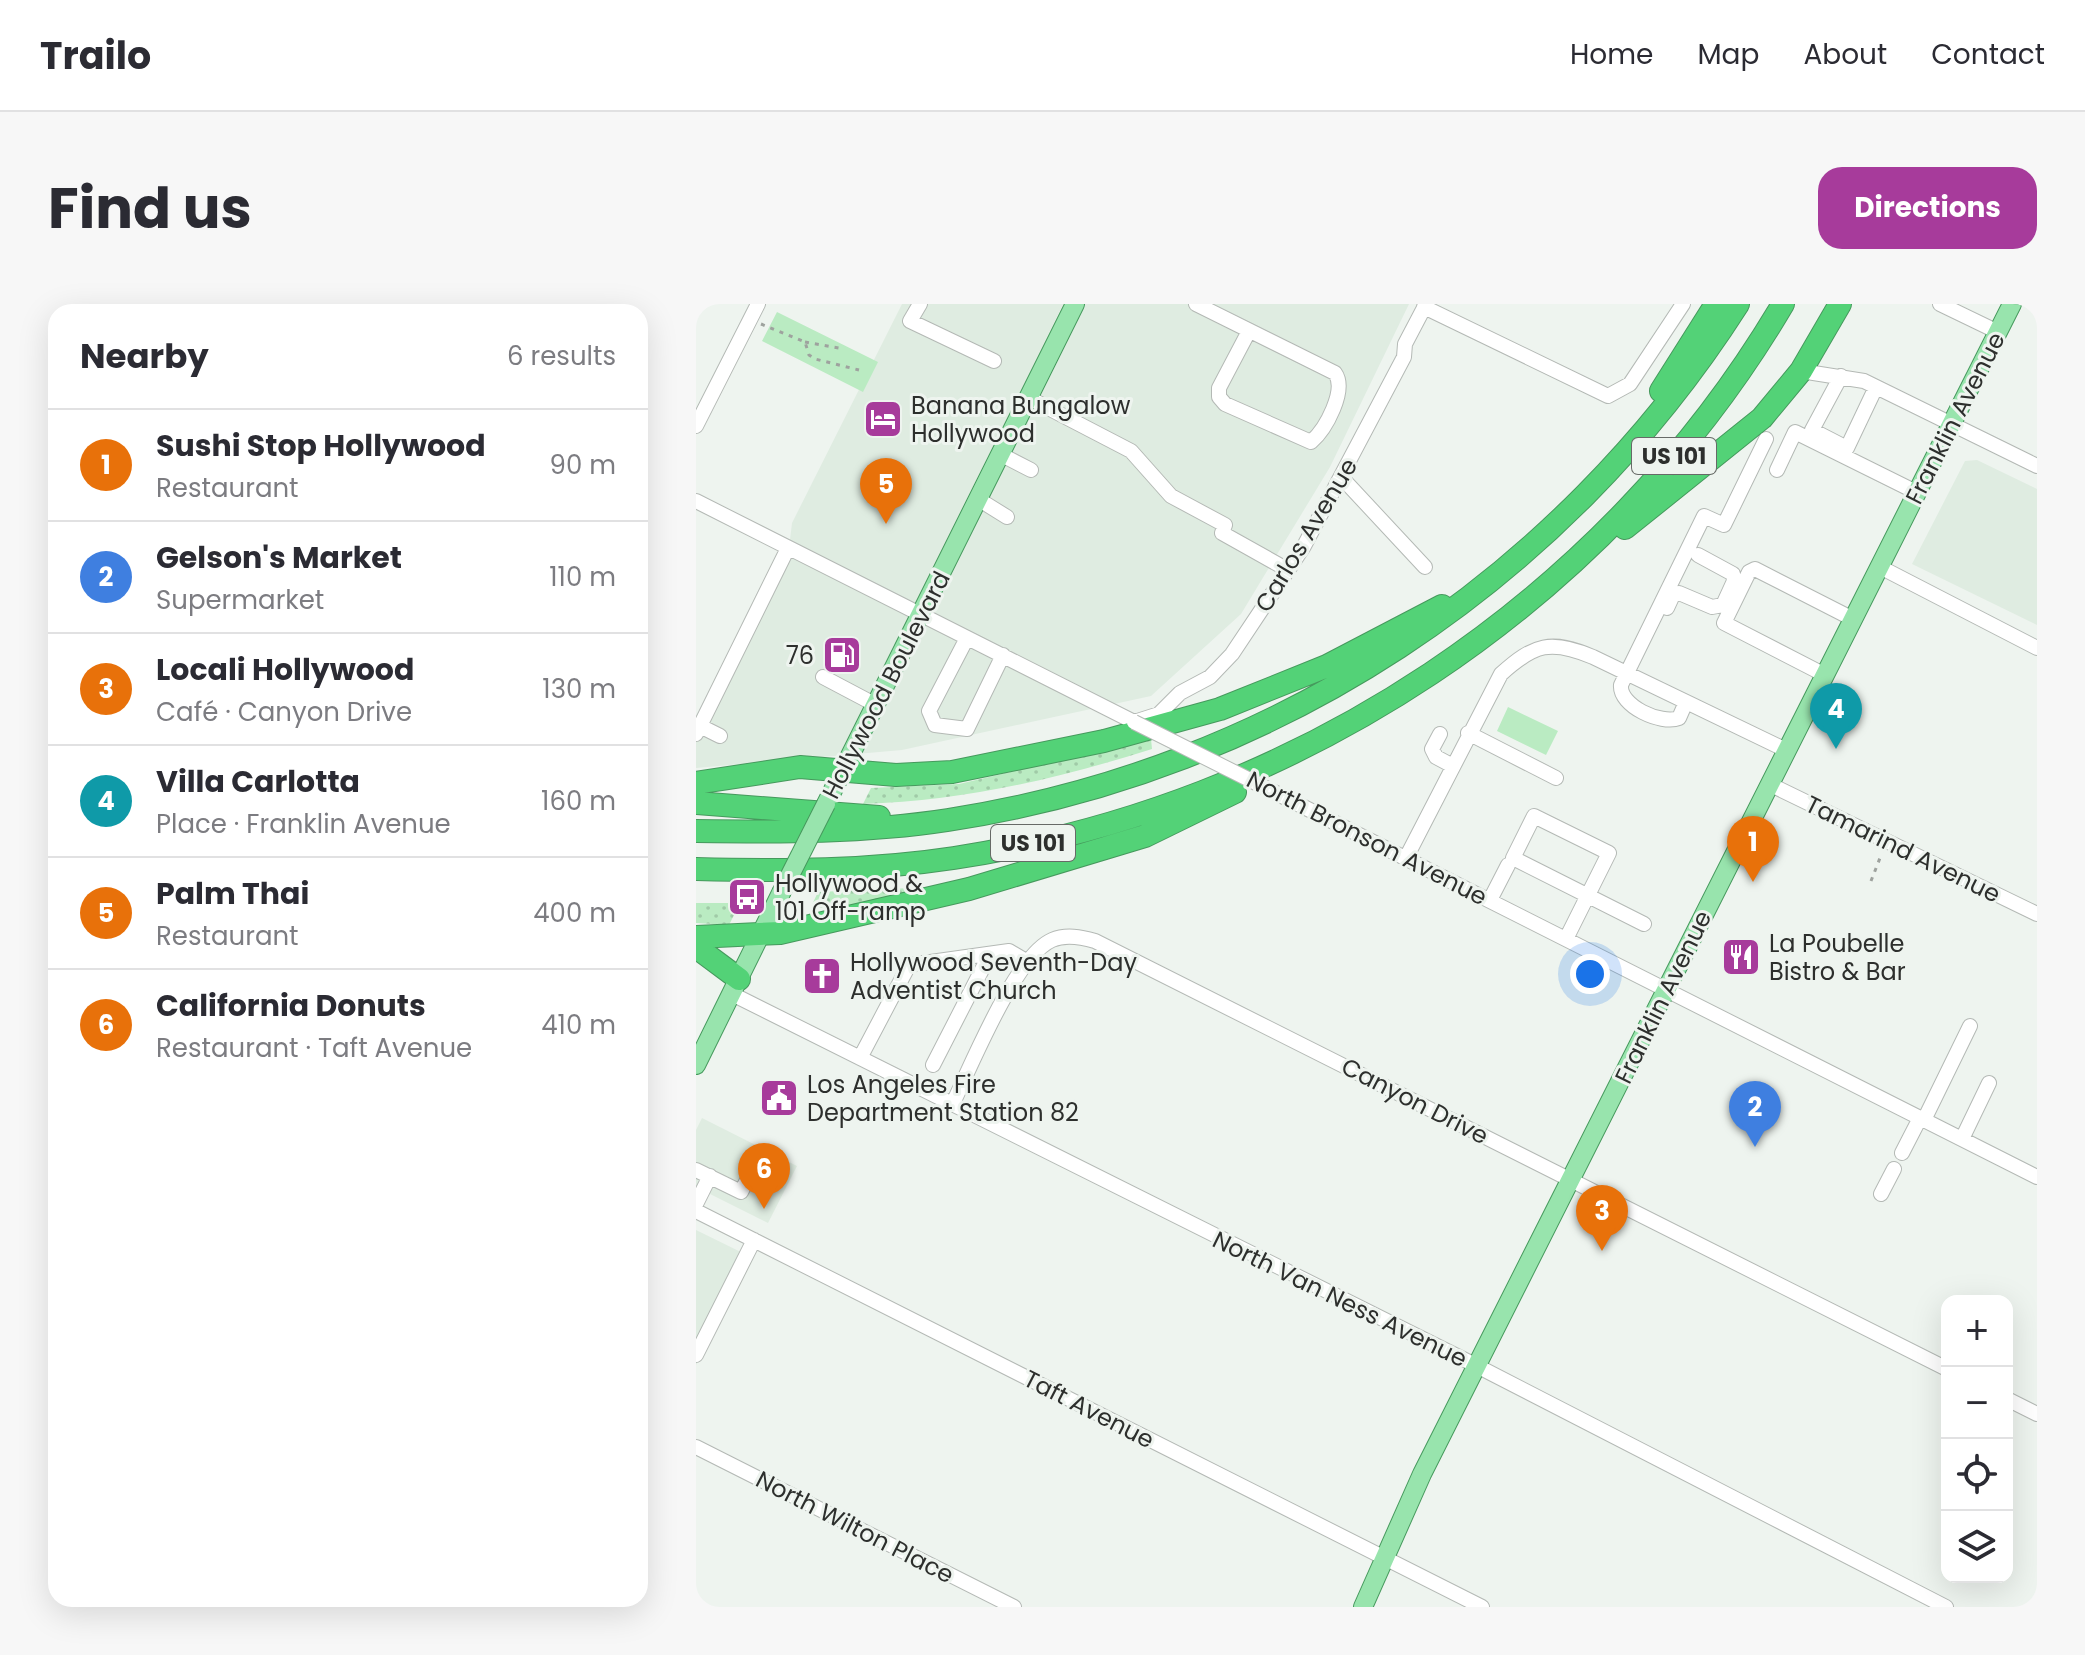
<!DOCTYPE html>
<meta charset="utf-8">
<style>
:root{--surface:#fff;--page:#f7f7f7;--text:#2b2b33;--muted:#7c7c81;--line:#e1e1e2;--accent:#a73b9b}
body{margin:0;font-family:Poppins,sans-serif;background:var(--page);color:var(--text)}
.controls{position:absolute;right:24px;bottom:24px;display:grid;overflow:hidden;border-radius:16px;box-shadow:0 8px 32px #0002}
.controls button{width:72px;height:72px;display:grid;place-items:center;padding:0;border:0;border-bottom:2px solid var(--line);background:var(--surface);color:var(--text);font:40px sans-serif}
.you{position:absolute;left:894px;top:670px;width:28px;height:28px;margin:-20px;border:6px solid #fff;border-radius:50%;background:#1a73e8;box-shadow:0 0 0 12px #1a73e833}
.badge{display:grid;place-items:center;width:52px;height:52px;border-radius:50%;background:var(--accent);color:#fff;font-size:26px;font-weight:700}
.pin{position:absolute;translate:-50% -66px;filter:drop-shadow(0 2px 4px #0008)}
.pin::after{content:'';position:absolute;top:42px;width:28px;height:24px;background:inherit;clip-path:polygon(0 0,100% 0,50% 100%)}
.list{margin:0;padding:0;list-style:none}
h2{display:flex;justify-content:space-between;align-items:center;height:104px;margin:0;padding:0 32px;font-size:34px}
h2 small{font-size:26px;font-weight:400;color:var(--muted)}
.list li{display:grid;grid-template-columns:52px 1fr auto;gap:24px;align-items:center;box-sizing:border-box;height:112px;padding:0 32px;border-top:2px solid var(--line)}
.list b{display:block;font-size:30px;white-space:nowrap}
.list p{margin:0;font-size:26px;white-space:nowrap;color:var(--muted)}
.list em{font-size:26px;font-style:normal;color:var(--muted)}
.icon{flex:none;width:44px;height:44px;fill:none;stroke:currentColor;stroke-width:2;stroke-linecap:round;stroke-linejoin:round}
.map{position:relative;flex:none;width:1341px;height:1303px;overflow:hidden;border-radius:24px}
header{display:flex;align-items:center;gap:48px;box-sizing:border-box;height:112px;padding:0 40px;background:var(--surface);border-bottom:2px solid var(--line)}
header strong{font-size:38px}
nav{display:flex;gap:44px;margin-inline-start:auto;font-size:28px}
.intro{display:flex;align-items:center;justify-content:space-between;box-sizing:border-box;height:192px;padding:0 48px}
h1{margin:0;font-size:56px}
.button{padding:20px 36px;border-radius:24px;background:var(--accent);color:#fff;font-size:28px;font-weight:700}
main{display:flex;gap:48px;padding:0 48px}
aside{flex:1;background:var(--surface);border-radius:24px;box-shadow:0 8px 32px #0002}
.map>svg:first-child{display:block}
.built{fill:#dfece1}
.grass{fill:url(#grass-dots)}
.park{fill:#baebc2}
.lines{fill:none;stroke-linecap:round;stroke-linejoin:round}
.minor-casing{stroke:#b4b9b5;stroke-width:16}
.major-casing{stroke:#46995d;stroke-width:20}
.highway-casing{stroke:#46995d;stroke-width:24}
.path{stroke:#9ea29e;stroke-width:3;stroke-dasharray:4 6;stroke-linecap:butt}
.minor{stroke:#fff;stroke-width:14}
.major{stroke:#98e4ad;stroke-width:18}
.highway{stroke:#53d277;stroke-width:22}
.minor-bridge-casing{stroke:#b4b9b5;stroke-width:16;stroke-linecap:butt}
.major-bridge-casing{stroke:#46995d;stroke-width:20;stroke-linecap:butt}
.minor-bridge{stroke:#fff;stroke-width:14}
.major-bridge{stroke:#98e4ad;stroke-width:18}
.labels{text-anchor:middle;dominant-baseline:central;stroke-width:6;stroke-linejoin:round;paint-order:stroke}
.shield{fill:#eef4ef;stroke:#676a67;stroke-width:2}
.shield-label{font-size:22px;font-weight:bold;fill:#2d2f2d}
.poi-label{font-size:24px;fill:#2d2f2d;stroke:#eef4ef;text-anchor:start}
.street-label{font-size:24px;fill:#2d2f2d;stroke:#eef4ef}
</style>
<header>
<strong>Trailo</strong>
<nav><a>Home</a><a>Map</a><a>About</a><a>Contact</a></nav>
</header>
<div class="intro"><h1>Find us</h1><a class="button">Directions</a></div>
<main>
<aside>
<h2>Nearby<small>6 results</small></h2>
<ul class="list">
<li><span class="badge" style="background:#e8710a">1</span><div><b>Sushi Stop Hollywood</b><p>Restaurant</p></div><em>90 m</em></li>
<li><span class="badge" style="background:#3f7fe0">2</span><div><b>Gelson's Market</b><p>Supermarket</p></div><em>110 m</em></li>
<li><span class="badge" style="background:#e8710a">3</span><div><b>Locali Hollywood</b><p>Café · Canyon Drive</p></div><em>130 m</em></li>
<li><span class="badge" style="background:#0f9aa8">4</span><div><b>Villa Carlotta</b><p>Place · Franklin Avenue</p></div><em>160 m</em></li>
<li><span class="badge" style="background:#e8710a">5</span><div><b>Palm Thai</b><p>Restaurant</p></div><em>400 m</em></li>
<li><span class="badge" style="background:#e8710a">6</span><div><b>California Donuts</b><p>Restaurant · Taft Avenue</p></div><em>410 m</em></li>
</ul>
</aside>
<div class="map">
<svg width="1341" height="1303" viewBox="0 0 1341 1303">
<defs>
<pattern id="grass-dots" width="8" height="8" patternUnits="userSpaceOnUse" patternTransform="scale(2)"><rect width="8" height="8" fill="#baebc2"/><path d="M2 2h.1M6 6h.1" fill="none" stroke="#a0caa7" stroke-width="1.8" stroke-linecap="round"/></pattern>
</defs>
<rect width="100%" height="100%" fill="#eef4ef"/>
<path class="built" d="M206 0H713L634 163 545 310 455 392 206 446 0 464V430L91 261 96 219Z
M1281 156 1341 185V321L1216 260 1269 157Z
M6 814 101 862 72 919 0 883V826Z
M0 926 55 953 0 1061Z"/>
<path class="grass" d="M455 435 456 445C361 475 267 497 167 500L175 484 263 480Z
M216 584V590L146 604 115 603 122 588Z
M0 599H44L33 621 0 619Z"/>
<path class="park" d="M81 8 182 58 167 88 66 37Z
M812 403 862 427 850 451 801 427Z"/>
<g class="lines">
<g class="minor-casing">
<path id="minor" d="M224 0 214 17 298 57
M500 0 639 69C651 86 630 125 615 138L529 100 523 93V84L553 27
M1244 0 1302 28
M728 3 912 92 934 80 987 0
M1105 67 1168 77 1341 162
M1145 72 1116 126 1151 144 1180 83
M333 94 435 147 475 192 529 221 526 229 592 266
M0 122 62 0
M304 150 335 166
M1081 166 1099 128 1222 189
M647 175 729 263
M282 195 311 213
M0 197 438 418 463 410 484 389 514 373 536 350 608 242 708 53 709 40 730 0
M1184 263 1341 344
M971 304 977 291 983 289 1016 303 1027 301 1038 277 1037 270 1002 251
M271 334 233 407 239 421 271 425 307 351
M1129 371 1028 319 1053 268 1059 265 1157 315
M127 373 180 401
M990 398 983 414C965 421 923 402 925 381L1008 212 1028 221 1070 135
M4 422 24 432
M772 429 860 474
M0 430 92 244
M744 430 736 445 740 453 755 461
M1073 480 1341 610
M584 491 1341 873
M710 554 805 370C838 340 855 335 897 353L1090 446
M794 596 812 561
M870 635 913 549 838 512 817 554 948 620
M36 690 781 1062 1250 1303
M164 754 213 661 313 647 330 657
M237 761 294 650
M256 801C275 763 319 652 356 636 370 630 385 633 399 637L1251 1065
M1228 816 1274 722
M1266 835 1293 779
M1206 849 1224 814
M0 866 45 888 63 853
M1185 890 1198 865
M0 900 14 872
M0 907 786 1303
M0 1051 58 936
M1311 1095 1341 1110
M0 1143 318 1303"/>
</g>
<g class="major-casing">
<path id="major" d="M130 500 379 0
M0 761 85 589
M667 1303 726 1170 1316 0"/>
</g>
<g class="highway-casing">
<path id="highway" d="M965 87 1020 0
M929 224 1066 114 1105 67 1144 0
M0 479 104 463 200 471 256 468 408 437 524 405 631 362 746 302
M0 499 183 513
M0 527C84 528 168 529 252 516 578 466 865 277 1042 0
M0 565C87 567 173 567 258 554 600 503 911 298 1087 0
M0 633 84 629 273 585 449 532 539 488
M0 643 43 675"/>
</g>
<path class="path" d="M65 20 109 38 113 51 119 55 163 66
M109 38 143 44
M1175 577 1184 554"/>
<use href="#minor" class="minor"/>
<use href="#major" class="major"/>
<use href="#highway" class="highway"/>
<g class="minor-bridge-casing">
<path id="minor-bridge" d="M438 418 584 491"/>
</g>
<g class="major-bridge-casing">
<path id="major-bridge" d="M85 589 130 500"/>
</g>
<use href="#minor-bridge" class="minor-bridge"/>
<use href="#major-bridge" class="major-bridge"/>
</g>
<defs>
<g id="hotel-square" transform="scale(2)"><rect x="-9" y="-9" width="18" height="18" rx="4" fill="#a73b9b" stroke="#eef4ef"/><path d="M-6-4.5h1.5V1H6V5H4.5V3h-9V5H-6ZM-4 0a1.8 1.8 0 1 1 3.6 0ZM.5 0V-2.5h3Q6-2.5 6 0Z" fill="#fff"/></g>
<g id="fuel-square" transform="scale(2)"><rect x="-9" y="-9" width="18" height="18" rx="4" fill="#a73b9b" stroke="#eef4ef"/><path d="M-5.5-6h7V0h2V4h1.3V-2.5L3-4.5l.8-.8L6-3V5H2.5V1h-1V6h-7ZM-4.2-4.7v3.2H.2V-4.7Z" fill="#fff"/></g>
<g id="bus-square" transform="scale(2)"><rect x="-9" y="-9" width="18" height="18" rx="4" fill="#a73b9b" stroke="#eef4ef"/><path d="M-5-6H5V4H4V6H2V4H-2V6H-4V4H-5ZM-3.5-4V0h7V-4ZM-3.5 1.2v1.5H-2V1.2ZM2 1.2v1.5H3.5V1.2Z" fill="#fff"/></g>
<g id="restaurant-square" transform="scale(2)"><rect x="-9" y="-9" width="18" height="18" rx="4" fill="#a73b9b" stroke="#eef4ef"/><path d="M-5-6h1v4h1v-4h1v4h1v-4h1v5L-1.5 .5V6h-2V.5L-5-1ZM5-6V6H3V1.5H1.5Q1.5-4 5-6Z" fill="#fff"/></g>
<g id="church-square" transform="scale(2)"><rect x="-9" y="-9" width="18" height="18" rx="4" fill="#a73b9b" stroke="#eef4ef"/><path d="M-1.2-6h2.4v3.5h3.3v2.4h-3.3V6h-2.4V-.1h-3.3v-2.4h3.3Z" fill="#fff"/></g>
<g id="civic-square" transform="scale(2)"><rect x="-9" y="-9" width="18" height="18" rx="4" fill="#a73b9b" stroke="#eef4ef"/><path d="M-.6-6.5H3V-4.5H.6V-3L4-1V1h2V6H-6V1h2V-1L-.6-3ZM-1.2 2.5V6h2.4V2.5Z" fill="#fff"/></g>
</defs>
<g fill-rule="evenodd">
<use href="#hotel-square" x="187" y="115"/>
<use href="#fuel-square" x="146" y="351"/>
<use href="#bus-square" x="51" y="593"/>
<use href="#restaurant-square" x="1045" y="653"/>
<use href="#church-square" x="126" y="672"/>
<use href="#civic-square" x="83" y="794"/>
</g>
<g class="labels">
<g class="shield">
<rect x="936" y="134" width="84" height="36" rx="6"/>
<rect x="295" y="521" width="84" height="36" rx="6"/>
</g>
<g class="shield-label">
<text x="978" y="152">US 101</text>
<text x="337" y="539">US 101</text>
</g>
<g class="poi-label">
<text x="215" y="101">Banana Bungalow<tspan x="215" dy="28">Hollywood</tspan></text>
<text x="118" y="351" text-anchor="end">76</text>
<text x="79" y="579">Hollywood &amp;<tspan x="79" dy="28">101 Off-ramp</tspan></text>
<text x="1073" y="639">La Poubelle<tspan x="1073" dy="28">Bistro &amp; Bar</tspan></text>
<text x="154" y="658">Hollywood Seventh-Day<tspan x="154" dy="28">Adventist Church</tspan></text>
<text x="111" y="780">Los Angeles Fire<tspan x="111" dy="28">Department Station 82</tspan></text>
</g>
<g class="street-label">
<text transform="translate(1259 114) rotate(-63)">Franklin Avenue</text>
<text transform="translate(610 231) rotate(-59)">Carlos Avenue</text>
<text transform="translate(190 381) rotate(-63)">Hollywood Boulevard</text>
<text transform="translate(671 534) rotate(27)">North Bronson Avenue</text>
<text transform="translate(1207 545) rotate(26)">Tamarind Avenue</text>
<text transform="translate(967 693) rotate(-64)">Franklin Avenue</text>
<text transform="translate(719 797) rotate(27)">Canyon Drive</text>
<text transform="translate(644 995) rotate(26)">North Van Ness Avenue</text>
<text transform="translate(393 1105) rotate(27)">Taft Avenue</text>
<text transform="translate(159 1223) rotate(27)">North Wilton Place</text>
</g>
</g>
</svg>
<div class="controls">
<button>+</button>
<button>−</button>
<button><svg class="icon" aria-label="locate" viewBox="0 0 24 24"><circle cx="12" cy="12" r="6"/><path d="M12 2v4M12 18v4M2 12h4M18 12h4"/></svg></button>
<button><svg class="icon" aria-label="layers" viewBox="0 0 24 24"><path d="M12 4l9 5-9 5-9-5zM3 14l9 5 9-5"/></svg></button>
</div>
<div class="you"></div>
<div class="pin badge" style="left:1057px;top:578px;background:#e8710a">1</div>
<div class="pin badge" style="left:1059px;top:843px;background:#3f7fe0">2</div>
<div class="pin badge" style="left:906px;top:947px;background:#e8710a">3</div>
<div class="pin badge" style="left:1140px;top:445px;background:#0f9aa8">4</div>
<div class="pin badge" style="left:190px;top:220px;background:#e8710a">5</div>
<div class="pin badge" style="left:68px;top:905px;background:#e8710a">6</div>
</div>
</main>
